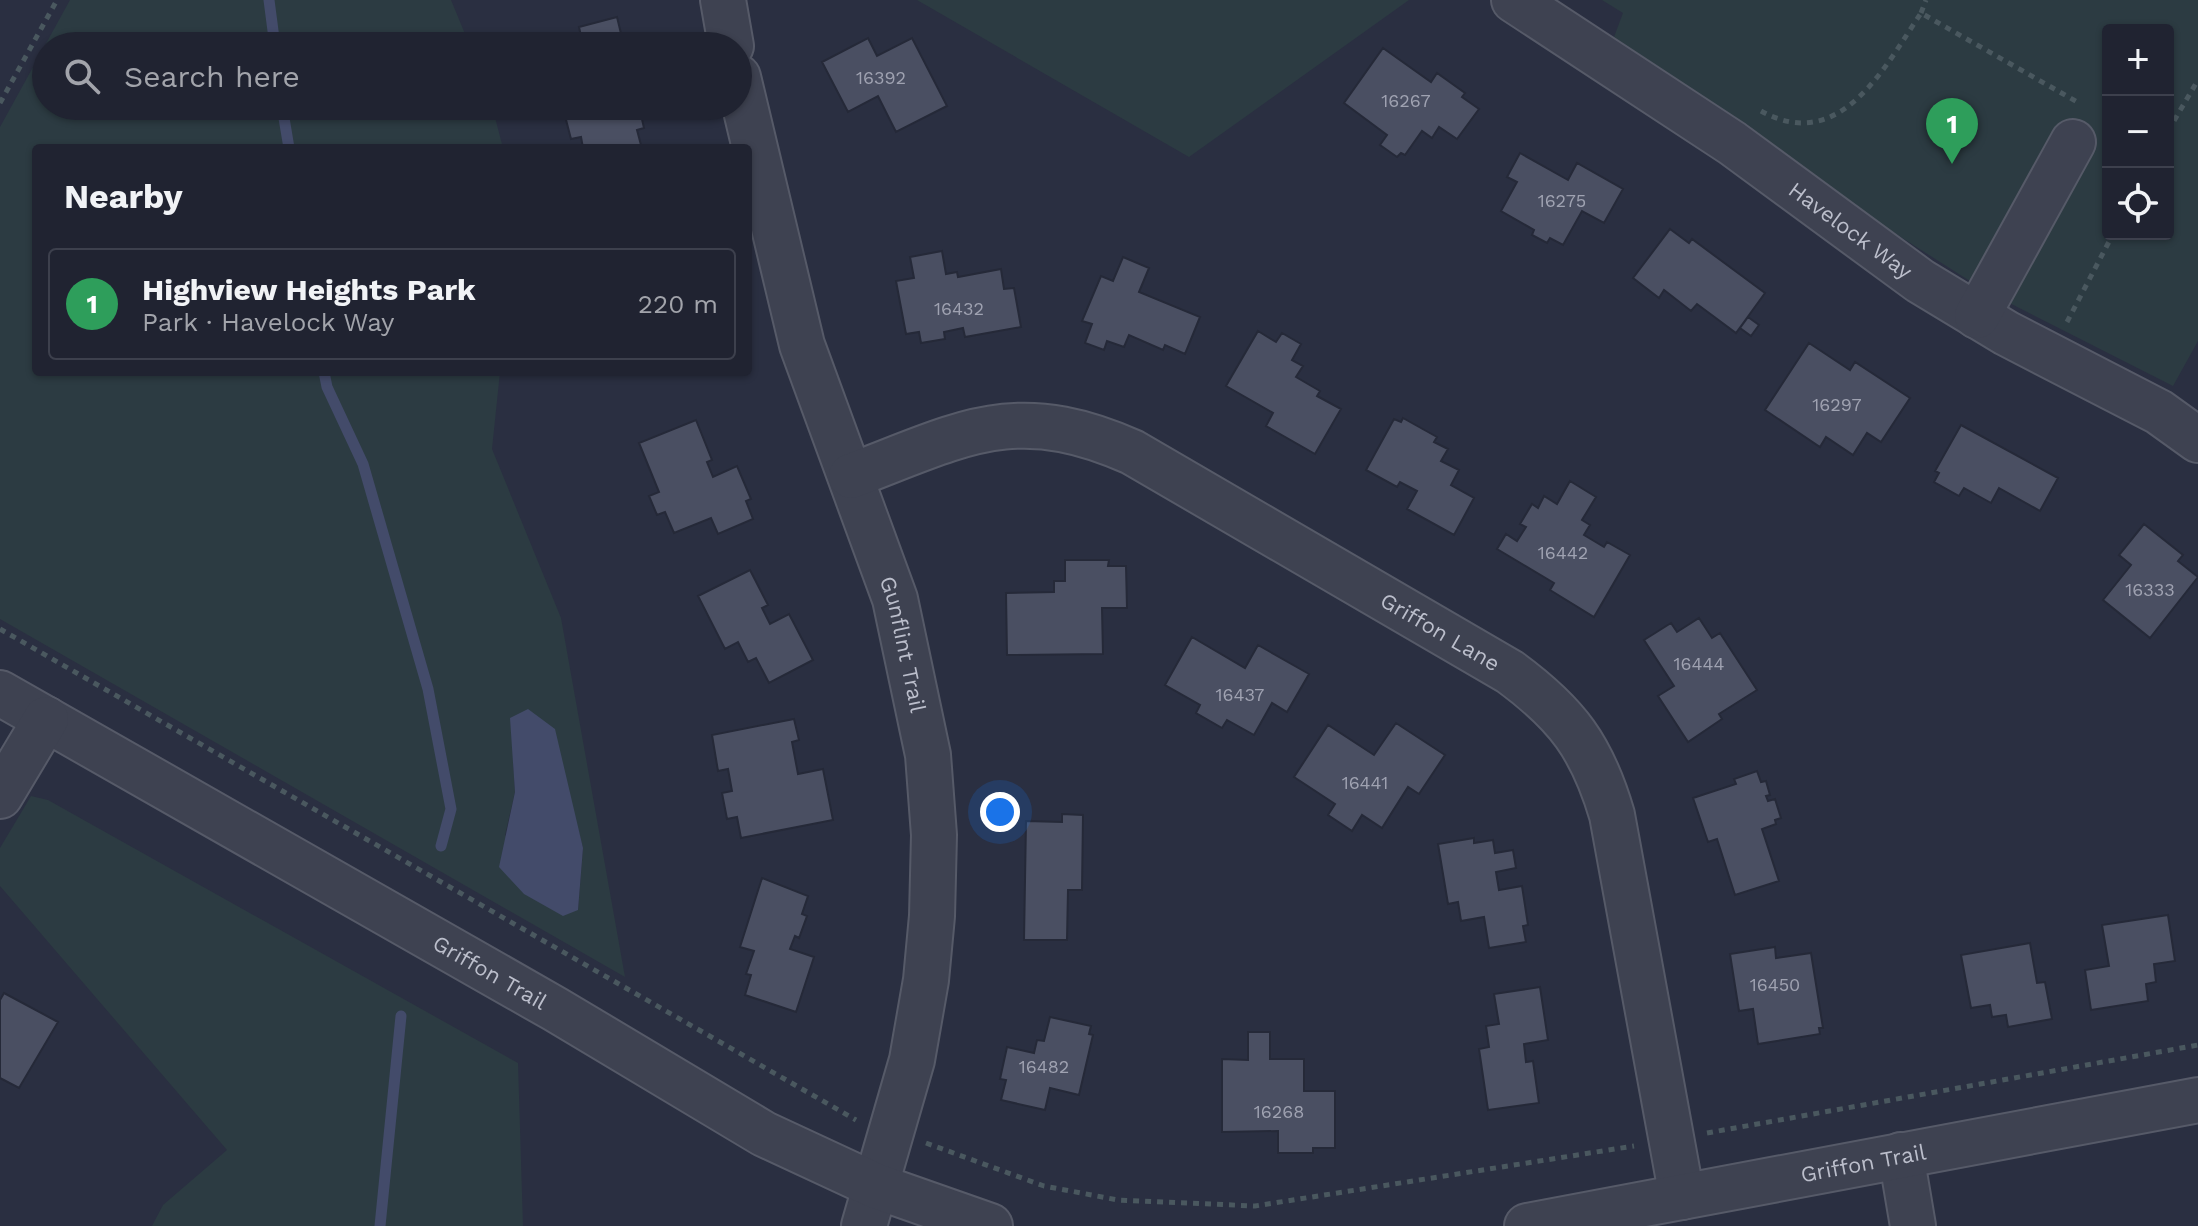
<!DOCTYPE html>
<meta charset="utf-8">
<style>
:root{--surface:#202331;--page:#282b39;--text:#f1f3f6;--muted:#a2a4ab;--line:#3d404d;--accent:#9cabef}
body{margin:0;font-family:"Work Sans",sans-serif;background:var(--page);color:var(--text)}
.controls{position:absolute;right:24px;top:24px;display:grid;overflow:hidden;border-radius:8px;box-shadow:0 2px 6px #0004}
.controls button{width:72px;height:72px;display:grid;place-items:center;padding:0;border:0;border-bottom:2px solid var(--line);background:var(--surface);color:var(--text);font:40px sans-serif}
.you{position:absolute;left:1000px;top:812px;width:28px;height:28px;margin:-20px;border:6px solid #fff;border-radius:50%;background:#1a73e8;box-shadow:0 0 0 12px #1a73e833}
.badge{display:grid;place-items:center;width:52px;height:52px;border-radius:50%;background:var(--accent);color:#fff;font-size:26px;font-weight:700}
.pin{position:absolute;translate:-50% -66px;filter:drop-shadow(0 2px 4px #0008)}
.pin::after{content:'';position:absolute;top:42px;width:28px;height:24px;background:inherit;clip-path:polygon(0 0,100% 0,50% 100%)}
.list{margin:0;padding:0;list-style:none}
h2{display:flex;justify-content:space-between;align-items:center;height:104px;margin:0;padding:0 32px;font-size:34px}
h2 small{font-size:26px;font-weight:400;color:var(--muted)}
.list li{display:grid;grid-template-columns:52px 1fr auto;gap:24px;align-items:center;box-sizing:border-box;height:112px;margin:0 16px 16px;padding:0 16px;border:2px solid var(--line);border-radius:8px}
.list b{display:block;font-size:30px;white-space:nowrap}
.list p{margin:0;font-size:26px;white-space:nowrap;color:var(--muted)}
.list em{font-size:26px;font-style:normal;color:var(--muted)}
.icon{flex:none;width:44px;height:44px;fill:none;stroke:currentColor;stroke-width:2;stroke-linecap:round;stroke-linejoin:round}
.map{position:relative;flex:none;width:2198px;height:1226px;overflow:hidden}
.search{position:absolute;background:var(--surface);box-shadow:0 2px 6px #0004;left:32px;top:32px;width:720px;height:88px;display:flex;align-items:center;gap:20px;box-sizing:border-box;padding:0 28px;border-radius:44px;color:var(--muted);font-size:30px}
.panel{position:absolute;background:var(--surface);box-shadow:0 2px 6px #0004;left:32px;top:144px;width:720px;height:232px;border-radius:8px}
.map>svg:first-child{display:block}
.green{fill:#2c3b42;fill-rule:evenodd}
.water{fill:#434b6a}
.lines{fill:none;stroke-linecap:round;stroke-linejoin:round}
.stream{stroke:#434b6a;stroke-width:11}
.building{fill:#4a4f62;stroke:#252938;stroke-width:2}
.minor-casing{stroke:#565a68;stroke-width:48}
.path{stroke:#4a585f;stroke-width:5;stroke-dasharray:6 6;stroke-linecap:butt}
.minor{stroke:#3e4251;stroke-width:44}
.labels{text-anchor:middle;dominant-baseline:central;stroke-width:6;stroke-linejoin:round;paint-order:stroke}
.number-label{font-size:18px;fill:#9fa2b1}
.street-label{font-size:22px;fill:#bbbecb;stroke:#232736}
</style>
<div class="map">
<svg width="2198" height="1226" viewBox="0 0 2198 1226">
<rect width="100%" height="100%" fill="#2a2f41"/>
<path class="green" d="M70 0H451L470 46H46V106H492L503 148H36V372H500L492 449 561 618 625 977 0 619V127ZM513 760 569 796 583 848 578 910 505 835 515 792Z
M917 0H1409L1189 157Z
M1602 0H2198V341L2173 386 1984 290 1860 211 1614 37 1623 13ZM2108 30H2168V234H2108Z
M31 796 48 800 518 1063 523 1226H152L163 1205 227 1150 0 886V848Z"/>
<path class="water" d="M528 709 555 729 583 848 578 910 563 916 524 894 499 867 515 792 510 718Z"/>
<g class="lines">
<path class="stream" d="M269 0 275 46
M282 106 289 148
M324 372 327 387 363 464 428 689 451 809 441 846
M380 1226 401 1016"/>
</g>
<path class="building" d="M617 17 624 46H583L579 27Z
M868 38 877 56 912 38 947 106 896 132 878 96 848 112 822 62Z
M1383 48 1431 82 1437 73 1465 93 1462 97 1479 109 1457 139 1439 127 1432 138 1422 131 1405 155 1401 153 1397 157 1380 145 1387 135 1344 103Z
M550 106H639L644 128 637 130 641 145 583 148 581 137 571 139 564 112 552 115Z
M1520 153 1568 180 1577 163 1623 189 1604 223 1582 211 1563 245 1550 238 1547 243 1532 235 1534 230 1501 211 1517 182 1507 177Z
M1670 229 1689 243 1692 239 1765 293 1736 333 1697 304 1691 311 1664 290 1659 298 1633 278Z
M942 251 946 274 957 272 958 277 1001 269 1004 289 1014 288 1021 327 965 337 963 328 944 332 945 339 921 343 919 332 906 334 896 281 914 278 910 257Z
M1123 257 1149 268 1139 292 1200 317 1185 354 1165 345 1163 350 1129 335 1124 347 1107 341 1104 350 1085 343 1092 324 1082 321 1101 276 1113 281Z
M1748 317 1759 325 1751 336 1740 328Z
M1258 331 1276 342 1282 333 1301 344 1292 360 1303 366 1296 377 1320 391 1317 396 1341 409 1315 454 1266 426 1273 413 1226 386Z
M1809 343 1850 370 1855 362 1910 398 1881 442 1867 433 1853 455 1826 437 1820 447 1765 410Z
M1403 418 1437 437 1434 442 1448 449 1441 461 1459 470 1451 485 1474 498 1454 535 1407 509 1417 491 1400 482 1397 487 1366 470 1394 419 1401 422Z
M696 420 712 460 707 462 713 477 737 466 751 499 746 501 753 519 718 534 711 518 674 533 665 512 657 515 649 496 659 492 639 443Z
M1961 425 2058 478 2040 511 1999 488 1991 503 1964 488 1959 496 1934 482 1939 473 1935 471Z
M1570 481 1596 497 1582 520 1590 525 1584 535 1604 547 1607 542 1630 555 1594 617 1550 590 1554 583 1497 549 1506 534 1517 541 1526 527 1520 524 1532 504 1538 508 1544 496 1557 504Z
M2144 524 2183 555 2178 561 2198 577 2150 638 2103 600 2131 565 2119 555Z
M1065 560H1109L1108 566H1126L1127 608H1102L1103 654 1007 655 1006 593 1054 592V581H1065Z
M750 570 768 605 762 608 770 624 789 614 813 660 769 683 756 658 748 662 738 642 725 649 698 596Z
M1699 618 1712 638 1720 633 1757 690 1719 714 1722 719 1688 742 1658 696 1674 686 1644 640 1671 623 1677 632Z
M1192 637 1245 668 1258 645 1309 674 1287 712 1272 703 1254 735 1227 720 1222 728 1196 713 1200 705 1165 685Z
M794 719 799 740 792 742 798 774 823 769 833 820 741 838 737 817 727 819 722 793 732 791 728 769 718 771 712 735Z
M1396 723 1445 755 1419 794 1408 787 1382 828 1362 815 1352 831 1328 815 1335 804 1294 777 1328 725 1374 755Z
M1757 771 1761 782 1766 781 1770 795 1766 796 1768 801 1775 799 1781 818 1775 820 1776 824 1762 829 1779 881 1735 895 1717 839 1708 842 1693 798 1736 784 1734 779Z
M1062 814 1083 815 1082 890H1068L1067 940H1024L1026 821 1062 822Z
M1474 838V843L1493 840 1495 853 1513 850 1516 868 1496 872 1499 890 1522 886 1528 925 1523 926 1526 942 1489 948 1484 917 1461 921 1458 902 1448 904 1438 844Z
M762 878 808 896 802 914 807 916 799 938 795 936 790 949 814 957 796 1012 745 995 751 975 746 974 754 951 740 947Z
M2168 915 2175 961 2154 964 2156 982 2146 984 2148 1001 2091 1010 2085 970 2109 966 2102 925Z
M2030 943 2037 983 2045 982 2052 1019 2008 1027 2006 1015 1992 1017 1990 1005 1971 1008 1961 955Z
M1775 947 1776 958 1811 953 1823 1028H1819L1820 1034 1758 1044 1753 1009 1739 1011 1730 954Z
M1540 987 1548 1040 1524 1044 1526 1062 1533 1061 1539 1103 1488 1110 1479 1049 1489 1047 1486 1026 1499 1024 1494 994Z
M4 993 58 1022 19 1088 0 1078V1000Z
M1050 1017 1091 1026 1089 1034 1093 1035 1079 1095 1050 1088 1045 1110 1001 1100 1006 1080 1000 1079 1007 1047 1034 1053 1037 1040 1044 1041Z
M1248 1032H1270V1059H1304V1091H1335V1148H1313V1153H1278V1131L1222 1132V1059L1248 1060Z"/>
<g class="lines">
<g class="minor-casing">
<g id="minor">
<path d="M723 0 731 46"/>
<path id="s1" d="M1514 0 1732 143 1920 281 2006 333 2159 412 2198 440"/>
<path id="s2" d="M738 77 802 345 895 599 928 755 934 835 932 916 926 980 912 1060 864 1226"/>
<path d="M1977 316 2073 142"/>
<path id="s3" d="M851 476C962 434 1015 400 1132 452L1510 672C1567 714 1592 747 1612 815L1682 1197"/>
<path id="s4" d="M0 693 555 1009 764 1134 876 1186 990 1226"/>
<path d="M0 796 46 719"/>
<path d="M1901 1155 1913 1226"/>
<path id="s5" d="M1527 1226 2198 1100"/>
</g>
</g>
<path class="path" d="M1921 13 1926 0
M0 103 57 0
M1761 111C1840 155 1885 67 1921 13L2079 103
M2168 131 2198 80
M2067 322 2113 234
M0 629 856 1120
M1707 1133 2198 1045
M926 1143 1044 1186 1118 1200 1255 1206 1634 1146"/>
<use href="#minor" class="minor"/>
</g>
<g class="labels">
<g class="number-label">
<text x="881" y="77">16392</text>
<text x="1406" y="100">16267</text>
<text x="1562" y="200">16275</text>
<text x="959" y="308">16432</text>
<text x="1837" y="404">16297</text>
<text x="1563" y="552">16442</text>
<text x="2150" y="589">16333</text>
<text x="1699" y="663">16444</text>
<text x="1240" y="694">16437</text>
<text x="1365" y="782">16441</text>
<text x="1775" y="984">16450</text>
<text x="1044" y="1066">16482</text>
<text x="1279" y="1111">16268</text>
</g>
<g class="street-label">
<text stroke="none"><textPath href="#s1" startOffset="408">Havelock Way</textPath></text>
<text stroke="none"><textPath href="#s3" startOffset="650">Griffon Lane</textPath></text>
<text stroke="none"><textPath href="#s2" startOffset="592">Gunflint Trail</textPath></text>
<text stroke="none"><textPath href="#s4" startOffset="564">Griffon Trail</textPath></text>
<text stroke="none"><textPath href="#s5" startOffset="342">Griffon Trail</textPath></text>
</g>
</g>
</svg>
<div class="controls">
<button>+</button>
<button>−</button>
<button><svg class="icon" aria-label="locate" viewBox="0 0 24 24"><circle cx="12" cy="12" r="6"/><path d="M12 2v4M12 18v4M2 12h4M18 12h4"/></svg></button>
</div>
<div class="you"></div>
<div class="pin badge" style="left:1952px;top:164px;background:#2e9e5b">1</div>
<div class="search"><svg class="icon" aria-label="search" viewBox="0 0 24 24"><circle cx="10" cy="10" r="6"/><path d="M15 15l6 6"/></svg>Search here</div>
<section class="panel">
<h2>Nearby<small></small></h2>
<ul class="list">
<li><span class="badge" style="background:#2e9e5b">1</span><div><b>Highview Heights Park</b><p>Park · Havelock Way</p></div><em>220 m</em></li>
</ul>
</section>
</div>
